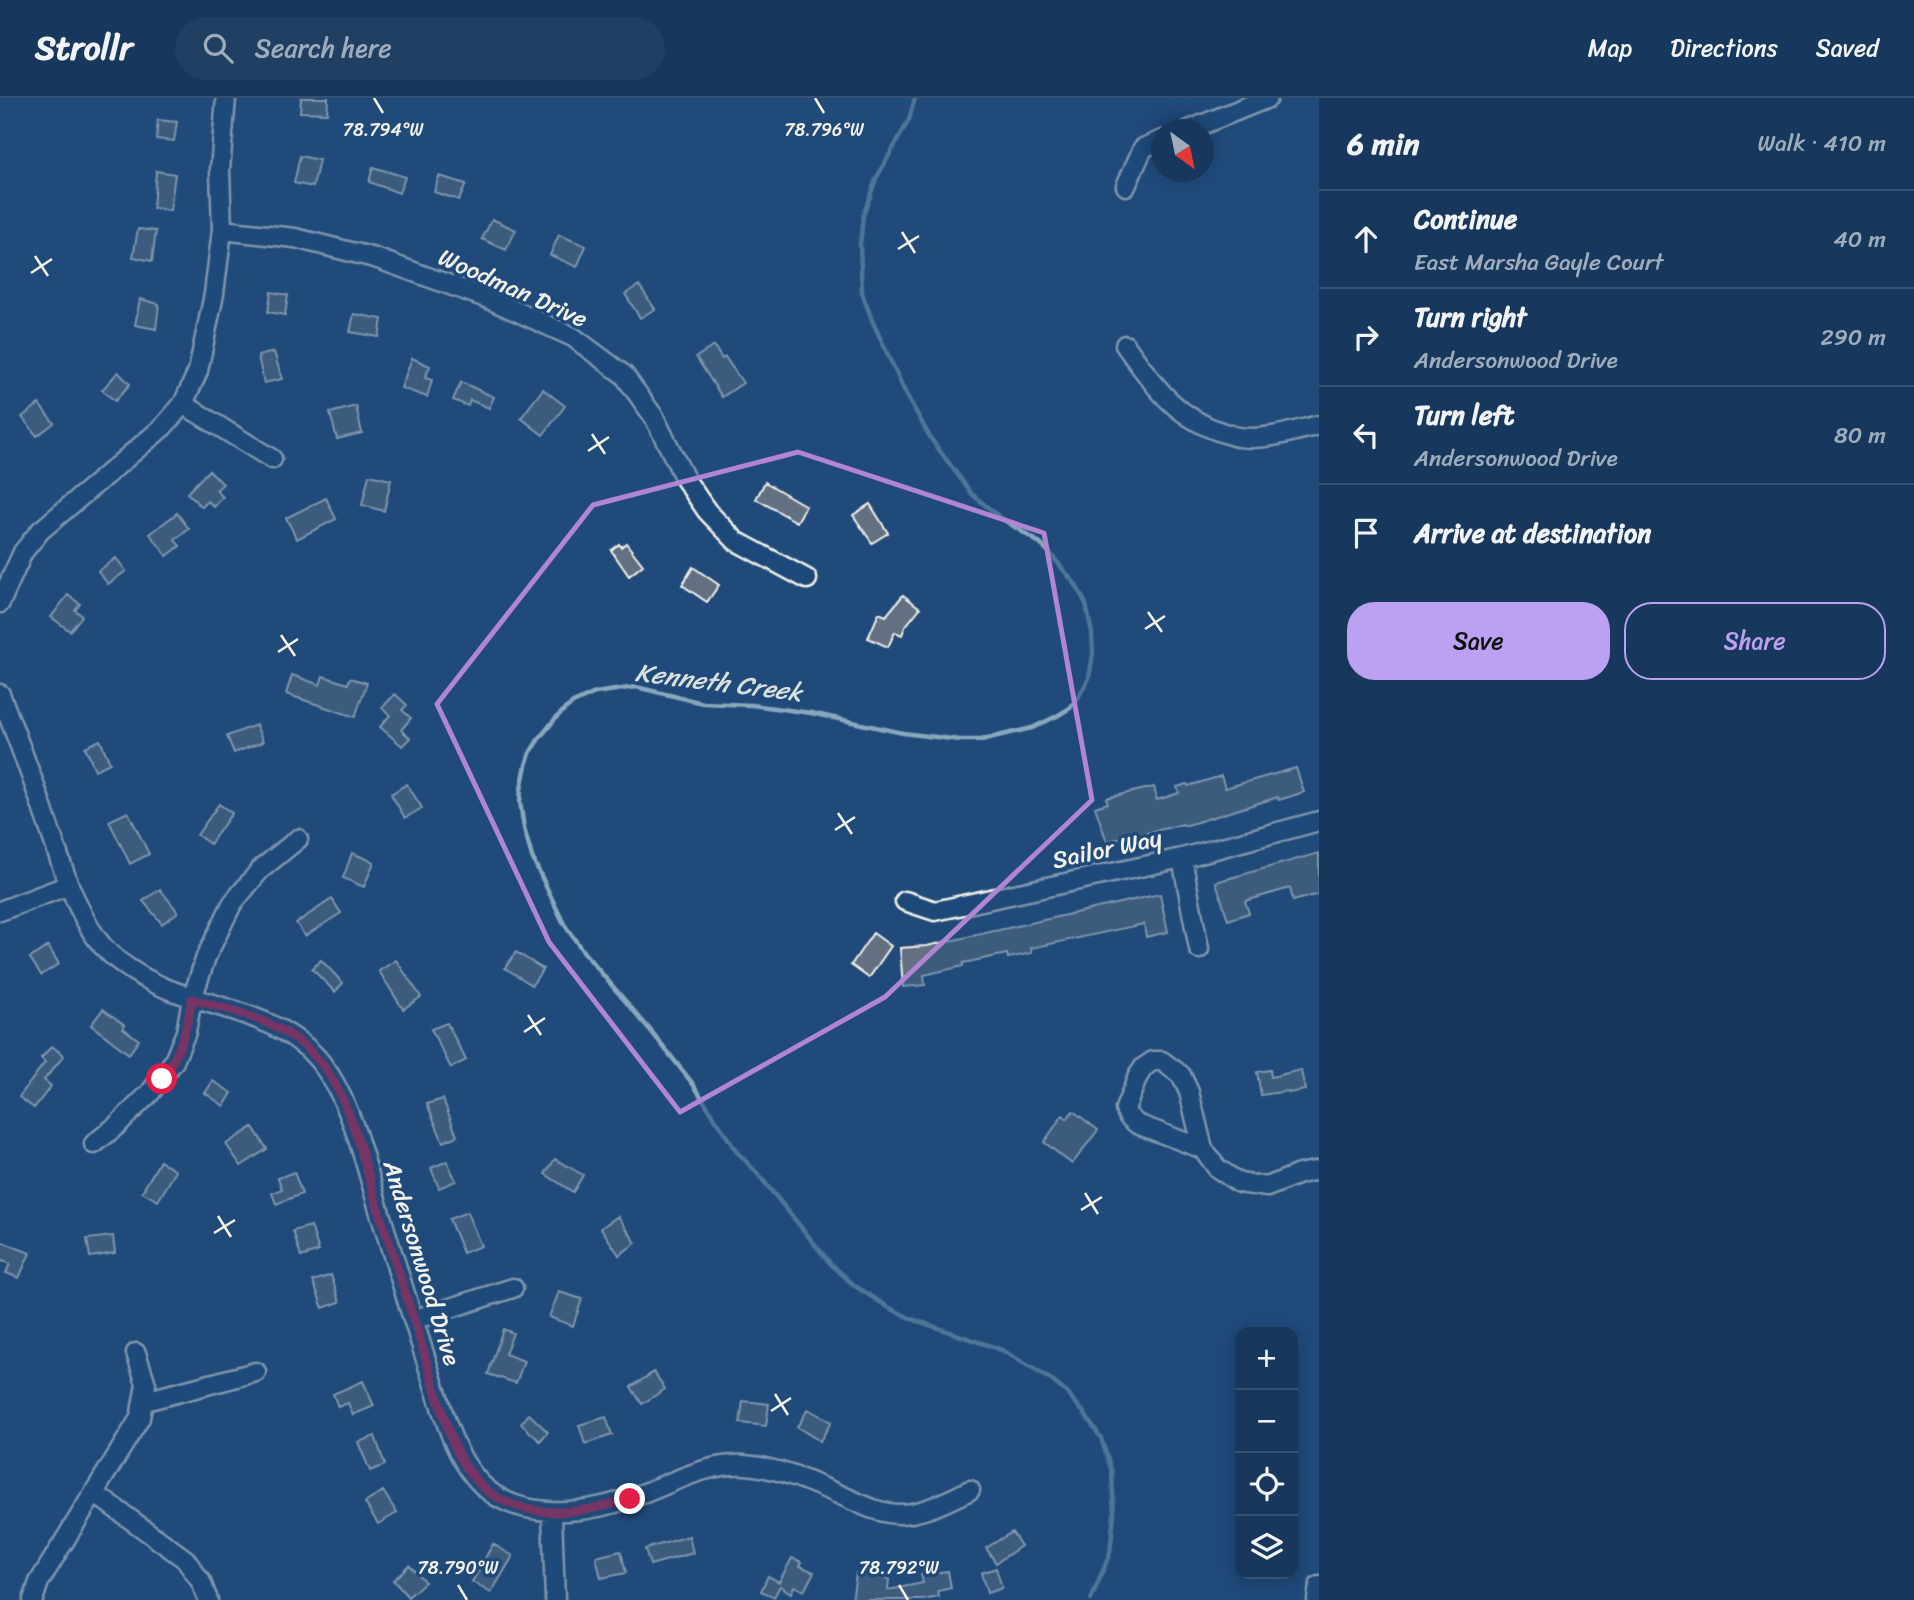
<!DOCTYPE html>
<meta charset="utf-8">
<style>
:root{--surface:#17385c;--page:#203f62;--text:#f1f3f6;--muted:#9eacbb;--line:#365272;--accent:#bca0f2}
body{margin:0;font-family:Sriracha,sans-serif;background:var(--page);color:var(--text)}
.controls{position:absolute;right:21px;bottom:21px;display:grid;overflow:hidden;border-radius:14px;box-shadow:0 4px 18px #0003}
.controls button{width:63px;height:63px;display:grid;place-items:center;padding:0;border:0;border-bottom:2px solid var(--line);background:var(--surface);color:var(--text);font:35px sans-serif}
.compass{position:absolute;left:1151px;top:21px;width:63px;height:63px;border-radius:50%;background:var(--surface);box-shadow:0 4px 18px #0003;rotate:147deg}
.stop{position:absolute;width:21px;height:21px;margin:-16px;border:5px solid #e11d48;border-radius:50%;background:#fff}
.stop.end{background:#e11d48;border-color:#fff;box-shadow:0 2px 7px #0008}
.list{margin:0;padding:0;list-style:none}
h2{display:flex;justify-content:space-between;align-items:center;height:91px;margin:0;padding:0 28px;font-size:30px}
h2 small{font-size:23px;font-weight:400;color:var(--muted)}
.list li{display:grid;grid-template-columns:46px 1fr auto;gap:21px;align-items:center;box-sizing:border-box;height:98px;padding:0 28px;border-top:2px solid var(--line)}
.list b{display:block;font-size:26px;white-space:nowrap}
.list p{margin:0;font-size:23px;white-space:nowrap;color:var(--muted)}
.list em{font-size:23px;font-style:normal;color:var(--muted)}
.actions{display:flex;gap:14px;padding:21px 28px}
.actions a{flex:1;padding:16px 0;border:2px solid var(--accent);border-radius:28px;text-align:center;font-size:24px;color:var(--accent)}
.actions .main{background:var(--accent);color:#111}
.icon{flex:none;width:38px;height:38px;fill:none;stroke:currentColor;stroke-width:2;stroke-linecap:round;stroke-linejoin:round}
.map{position:relative;flex:none;width:1319px;height:1502px;overflow:hidden}
header{display:flex;align-items:center;gap:42px;box-sizing:border-box;height:98px;padding:0 35px;background:var(--surface);border-bottom:2px solid var(--line)}
header strong{font-size:33px}
nav{display:flex;gap:38px;margin-inline-start:auto;font-size:24px}
.search{width:490px;height:63px;background:var(--page);display:flex;align-items:center;gap:18px;box-sizing:border-box;padding:0 24px;border-radius:38px;color:var(--muted);font-size:26px}
main{display:flex}
aside{flex:1;background:var(--surface)}
.map>svg:first-child{display:block}
.lines{fill:none;stroke-linecap:round;stroke-linejoin:round}
.stream{stroke:#89a8bc;stroke-width:4.5}
.building{fill:#627081;stroke:#f4f1e8;stroke-width:2}
.minor-casing{stroke:#f4f1e8;stroke-width:23}
.minor{stroke:#1f4a7a;stroke-width:18}
.route{stroke:#e11d48;stroke-width:9}
.marked{fill:none;stroke:#b185d1;stroke-width:5;stroke-linejoin:round}
.ticks{fill:none;stroke:#f4f1e8;stroke-width:2.5}
.labels{text-anchor:middle;dominant-baseline:central;stroke-width:7;stroke-linejoin:round;paint-order:stroke}
.street-label{font-size:24px;fill:#f4f1e8;stroke:#1f4a7a}
.water-label{font-size:26px;font-style:italic;fill:#d9dfdd;stroke:#1f4a7a}
.ticks-label{font-size:18px;text-anchor:middle;fill:#f4f1e8;stroke:#1f4a7a;stroke-width:7;stroke-linejoin:round;paint-order:stroke}
</style>
<header>
<strong>Strollr</strong>
<div class="search"><svg class="icon" aria-label="search" viewBox="0 0 24 24"><circle cx="10" cy="10" r="6"/><path d="M15 15l6 6"/></svg>Search here</div>
<nav><a>Map</a><a>Directions</a><a>Saved</a></nav>
</header>
<main>
<div class="map">
<svg width="1319" height="1502" viewBox="0 0 1319 1502">
<rect width="100%" height="100%" fill="#1f4a7a"/>
<filter id="ink" filterUnits="userSpaceOnUse"><feTurbulence type="fractalNoise" baseFrequency=".0143" numOctaves="2"/><feDisplacementMap in="SourceGraphic" scale="14" xChannelSelector="R" yChannelSelector="G"/><feConvolveMatrix kernelMatrix="1 2 1 2 8 2 1 2 1" color-interpolation-filters="sRGB"/></filter>
<g filter="url(#ink)">
<g class="lines">
<path class="stream" d="M915 0 909 22 876 81 863 118 860 147 862 195 872 222 905 294 931 341 972 396 998 418 1038 444 1049 454 1076 487 1086 506 1092 535 1093 556 1089 580 1078 600 1070 610 1057 618 1032 630 981 642H960L903 635 811 615 752 607 703 605 636 589 595 595 573 605 565 611 555 621 538 642 530 655 526 667 521 691 520 704 524 730 532 759 564 826 585 856 651 933 693 986 736 1053 757 1075 830 1165 855 1188 888 1209 912 1221 1002 1252 1050 1281 1067 1295 1085 1316 1101 1340 1112 1374 1114 1416 1110 1455 1091 1502"/>
</g>
<path class="building" d="M301 0H328L327 15 300 14Z
M158 22 177 24 174 43 156 41Z
M300 58 319 62 313 89 294 85Z
M373 69 405 79 399 95 369 84Z
M156 73 175 76 170 113 153 110Z
M439 78 466 86 459 102 434 94Z
M492 121 516 132 506 152 482 141Z
M138 131 156 133 152 163 133 159Z
M559 137 586 148 577 169 550 157Z
M639 187 655 211 640 220 625 196Z
M271 194 288 197 285 217 268 214Z
M140 201 159 206 156 231 135 227Z
M354 216 382 221 379 239 350 234Z
M714 248 722 261 725 259 743 285 722 299 696 259Z
M274 254 282 281 264 285 258 258Z
M412 260 430 268 425 280 432 282 427 299 401 290Z
M118 274 130 286 115 303 102 292Z
M461 284 494 299 489 310 470 302 468 308 453 302Z
M543 291 565 308 543 337 521 320Z
M39 306 54 325 37 338 22 319Z
M356 308 362 335 337 341 330 315Z
M209 372 223 386 216 392 223 399 214 409 208 403 202 409 187 395Z
M369 377 391 382 384 413 362 407Z
M765 384 806 408 797 424 756 401Z
M326 400 336 421 297 441 286 420Z
M870 406 888 435 872 445 853 417Z
M177 415 189 431 175 442 180 448 167 458 150 436Z
M626 445 643 467 629 478 611 452 619 446 621 449Z
M116 460 126 473 108 486 98 473Z
M693 469 719 487 707 504 682 487Z
M68 497 80 506 75 512 82 518 70 533 51 519Z
M903 497 920 510 905 529 902 537 895 534 888 549 868 540 879 515 886 518Z
M292 577 320 587 323 578 348 586 350 580 367 585 355 619 286 596Z
M395 596 407 607 402 612 411 620 401 632 410 640 402 648 380 629 390 617 382 610Z
M256 627 263 644 234 655 227 638Z
M100 642 110 665 95 672 85 649Z
M1296 670 1304 694 1279 702 1278 699 1184 728 1183 726 1139 737 1138 734 1107 744 1095 709 1108 705 1106 700 1154 689 1157 702 1179 695 1177 689 1187 686 1188 688 1221 678 1225 690Z
M407 686 422 710 405 720 391 696Z
M219 706 232 715 210 746 197 737Z
M128 714 149 756 130 766 109 723Z
M352 755 374 764 364 789 343 780Z
M1319 755V796L1293 803 1290 790 1245 803 1249 815 1228 822 1216 784Z
M160 791 178 814 162 826 143 803Z
M1160 796 1168 834 1146 839 1144 826 1031 850 1032 855 1008 860 1007 856 963 865V868L924 877 925 887 903 889 900 850 927 848Z
M332 801 341 815 305 838 296 825Z
M873 835 891 848 869 880 851 867Z
M48 848 59 866 41 877 30 860Z
M516 854 543 871 532 887 505 870Z
M321 862 343 885 335 894 312 871Z
M396 862 421 899 403 911 379 873Z
M103 911 125 927 123 930 139 942 129 956 91 927Z
M447 925 466 962 451 970 431 931Z
M52 948 64 958 44 982 51 988 34 1010 19 999 45 964 41 960Z
M1270 972 1271 979 1301 972 1305 992 1289 995 1288 993 1261 997 1257 974Z
M213 983 232 995 224 1008 205 995Z
M443 1001 457 1038 443 1044 427 1006Z
M1073 1013 1098 1032 1072 1066 1044 1044 1063 1017 1067 1021Z
M253 1029 267 1051 241 1068 226 1046Z
M555 1061 583 1077 573 1094 545 1076Z
M160 1063 176 1073 158 1103 142 1094Z
M447 1063 456 1083 439 1090 431 1070Z
M294 1074 302 1096 276 1106 272 1095 282 1091 278 1080Z
M467 1114 481 1148 463 1155 449 1121Z
M618 1118 636 1145 619 1157 601 1130Z
M311 1128 319 1153 301 1159 293 1133Z
M113 1138 115 1155 90 1159 87 1141Z
M0 1143 30 1155 19 1180 6 1175 10 1166 0 1162Z
M331 1177 340 1204 323 1210 313 1183Z
M559 1194 582 1201 573 1228 549 1219Z
M503 1231 513 1235 505 1256 524 1263 516 1285 488 1276Z
M654 1274 665 1291 642 1306 631 1289Z
M363 1283 374 1308 353 1317 348 1305 338 1309 333 1296Z
M743 1303 769 1306 766 1328 740 1325Z
M808 1311 831 1324 820 1343 797 1329Z
M529 1316 548 1334 540 1343 521 1326Z
M606 1319 612 1337 585 1346 579 1327Z
M375 1338 385 1367 370 1373 358 1344Z
M383 1393 397 1415 378 1426 365 1405Z
M1012 1434 1021 1448 996 1465 986 1450Z
M689 1438 693 1455 650 1467 645 1451Z
M493 1446 513 1458 491 1495 472 1484Z
M621 1453 626 1475 601 1480 596 1459Z
M792 1460 802 1464 800 1468 814 1474 804 1493 794 1488 791 1495 780 1488 774 1499 761 1493 768 1478 779 1484Z
M409 1467 425 1484 408 1499 393 1482Z
M996 1470 1002 1490 987 1495 981 1475Z
M948 1473 951 1490 938 1493 939 1499 923 1502H852L856 1475 889 1481 888 1492 923 1485 921 1477Z"/>
<g class="lines">
<g class="minor-casing">
<path id="minor" d="M1189 32 1268 0
M1126 88 1143 50 1162 42
M222 132 295 140 375 160 489 201 573 239 624 277 654 319 685 381 707 413 736 443 807 481
M1125 247C1153 286 1175 320 1224 335 1229 336 1234 339 1239 339 1265 343 1294 333 1319 327
M183 306 272 361
M0 505 23 454 40 433 163 329 183 306 198 273 214 196 222 132 220 72 226 0
M0 596C15 635 31 675 44 715 59 757 71 804 97 841 114 864 140 879 165 890 216 911 278 916 317 960 351 999 365 1066 380 1115 400 1181 421 1246 442 1312 450 1336 458 1358 474 1378 513 1428 590 1416 642 1396 674 1384 708 1365 744 1367 778 1369 813 1385 845 1399 863 1407 880 1416 900 1416 924 1416 949 1402 970 1392
M1182 760 1199 851
M905 803 935 813 1182 760 1319 723
M0 813 69 787
M94 1046 116 1028 150 995 174 963 186 934 192 901 206 859 232 806 260 772 298 741
M1203 1051 1137 1026 1128 1018 1125 1011 1138 978 1144 969 1153 963H1162L1181 977 1189 994 1203 1051 1217 1070 1239 1085 1267 1089 1299 1076 1319 1072
M413 1222 513 1190
M145 1303 256 1274
M94 1395 185 1461 201 1484 208 1502
M552 1414 555 1502
M33 1502 39 1484 140 1320 146 1286 136 1255
M1317 1502 1319 1488"/>
</g>
<use href="#minor" class="minor"/>
</g>
</g>
<g class="lines" filter="url(#ink)">
<path class="route" d="M162 981C181 953 186 934 192 901 236 914 283 923 315 958 350 996 364 1065 379 1114 397 1169 415 1225 432 1281 444 1320 455 1371 492 1396 532 1424 587 1414 630 1401"/>
</g>
<path d="M0 0H1319V1502H0ZM798 354 1044 435 1092 702 885 899 680 1014 549 844 437 606 593 407Z" fill="#1f4a7a" fill-opacity=".55" fill-rule="evenodd"/>
<path class="marked" d="M798 354 1044 435 1092 702 885 899 680 1014 549 844 437 606 593 407Z"/>
<path class="ticks" d="M374 0 383 15M815 0 824 15M902 134 915 155M898 151 919 138M35 158 48 178M31 175 52 161M592 336 605 356M588 353 609 339M1148 514 1162 534M1145 531 1165 518M281 537 295 558M278 554 298 541M838 715 852 736M835 732 855 719M528 917 541 937M524 934 545 920M1085 1095 1098 1116M1081 1112 1102 1099M218 1118 231 1139M214 1135 235 1122M775 1296 788 1317M771 1313 791 1300M458 1487 467 1502M899 1487 908 1502"/>
<g class="labels">
<g class="street-label">
<text transform="translate(513 190) rotate(24)">Woodman Drive</text>
<text transform="translate(1107 751) rotate(-12)">Sailor Way</text>
<text transform="translate(422 1165) rotate(73)">Andersonwood Drive</text>
</g>
<g class="water-label">
<text transform="translate(719 584) rotate(7)">Kenneth Creek</text>
</g>
</g>
<g class="ticks-label">
<text x="383" y="38">78.794°W</text>
<text x="824" y="38">78.796°W</text>
<text x="458" y="1476">78.790°W</text>
<text x="899" y="1476">78.792°W</text>
</g>
</svg>
<div class="controls">
<button>+</button>
<button>−</button>
<button><svg class="icon" aria-label="locate" viewBox="0 0 24 24"><circle cx="12" cy="12" r="6"/><path d="M12 2v4M12 18v4M2 12h4M18 12h4"/></svg></button>
<button><svg class="icon" aria-label="layers" viewBox="0 0 24 24"><path d="M12 4l9 5-9 5-9-5zM3 14l9 5 9-5"/></svg></button>
</div>
<svg class="compass" viewBox="-18 -18 36 36"><path d="M0-13l5 13h-10z" fill="#e53935"/><path d="M0 13l5-13h-10z" fill="#9eacbb"/></svg>
<div class="stop" style="left:162px;top:981px"></div>
<div class="stop end" style="left:630px;top:1401px"></div>
</div>
<aside>
<h2>6 min<small>Walk · 410 m</small></h2>
<ul class="list">
<li><svg class="icon" aria-label="ahead" viewBox="0 0 24 24"><path d="M12 20V5M6 11l6-6 6 6"/></svg><div><b>Continue</b><p>East Marsha Gayle Court</p></div><em>40 m</em></li>
<li><svg class="icon" aria-label="right" viewBox="0 0 24 24"><path d="M7 20v-9h11M14 6l5 5-5 5"/></svg><div><b>Turn right</b><p>Andersonwood Drive</p></div><em>290 m</em></li>
<li><svg class="icon" aria-label="left" viewBox="0 0 24 24"><path d="M17 20v-9H6M10 6l-5 5 5 5"/></svg><div><b>Turn left</b><p>Andersonwood Drive</p></div><em>80 m</em></li>
<li><svg class="icon" aria-label="arrive" viewBox="0 0 24 24"><path d="M6 21V4h12l-3 4 3 4H6"/></svg><div><b>Arrive at destination</b></div></li>
</ul>
<div class="actions"><a class="main">Save</a><a>Share</a></div>
</aside>
</main>
